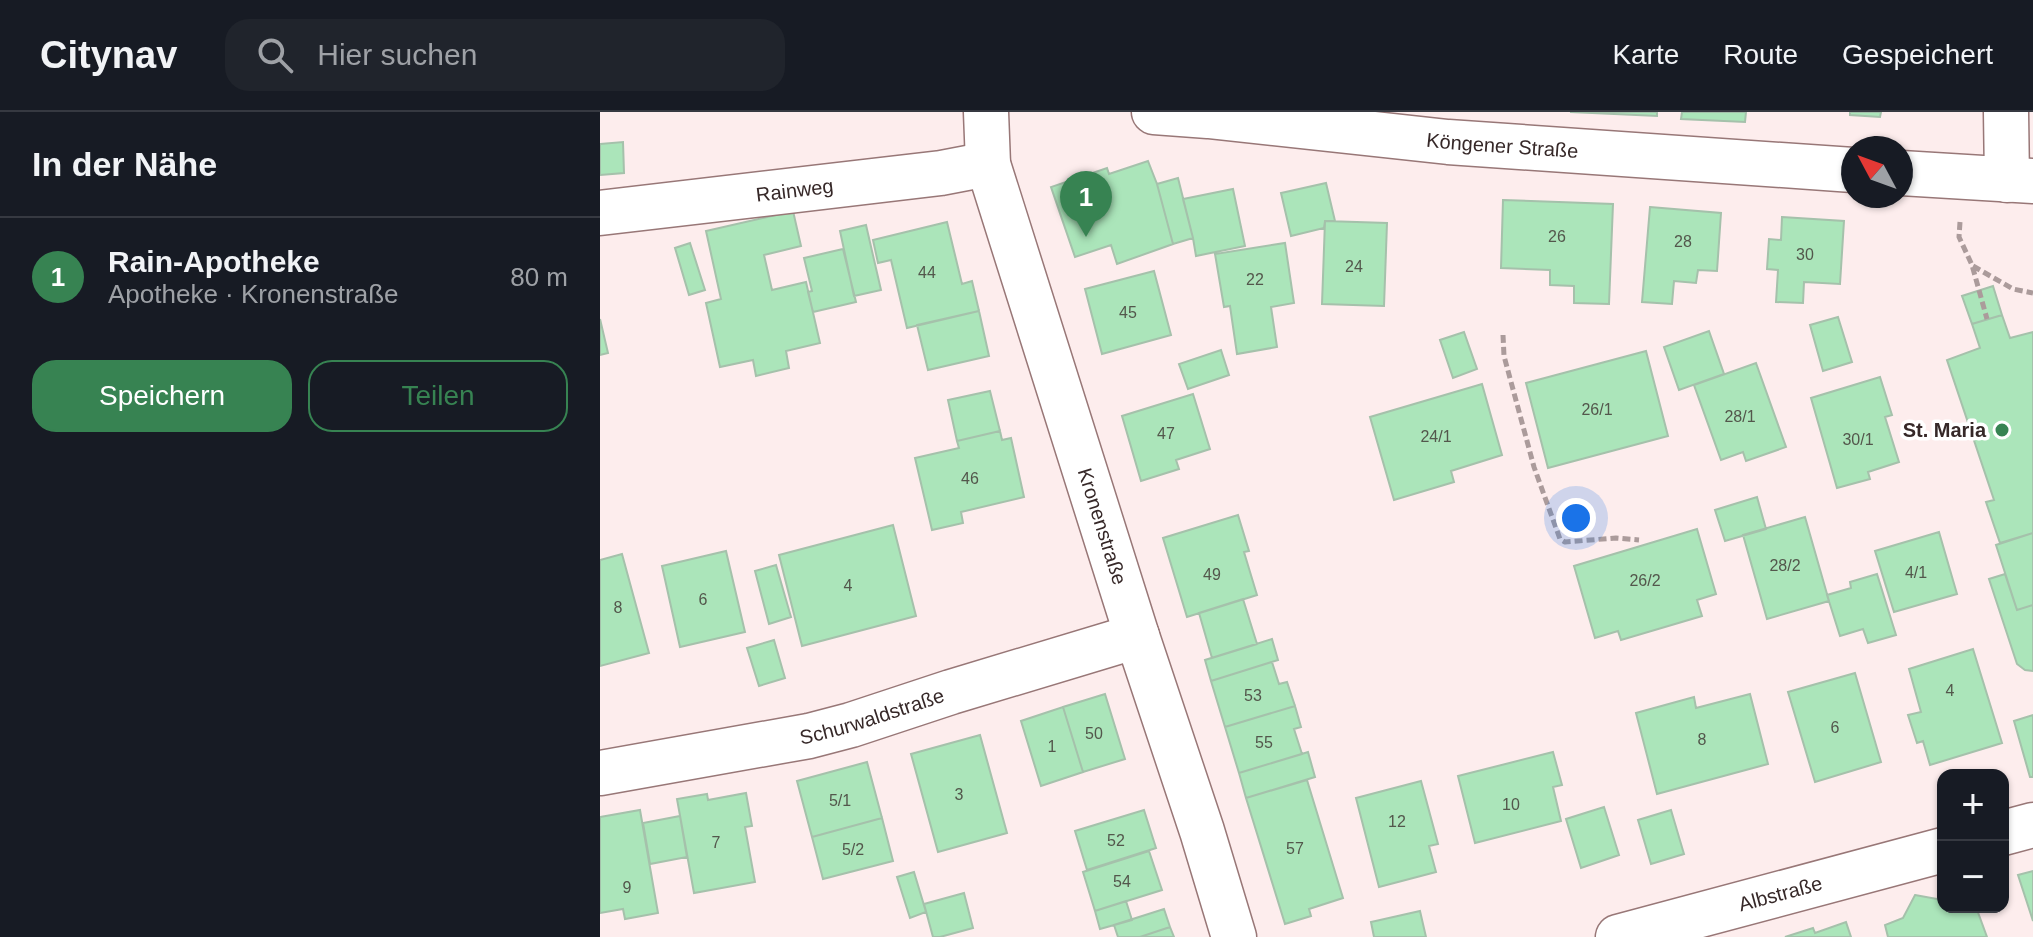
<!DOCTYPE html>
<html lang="de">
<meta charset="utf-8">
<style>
:root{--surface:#171b24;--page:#20242c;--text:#f1f3f6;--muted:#9ea1a6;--line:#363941;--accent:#378352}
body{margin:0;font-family:Arial,sans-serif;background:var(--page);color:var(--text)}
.controls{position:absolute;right:24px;bottom:24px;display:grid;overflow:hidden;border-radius:16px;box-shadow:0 2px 6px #0004}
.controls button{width:72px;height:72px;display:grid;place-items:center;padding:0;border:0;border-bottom:2px solid var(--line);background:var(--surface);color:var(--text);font:40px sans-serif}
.compass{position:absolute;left:1241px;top:24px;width:72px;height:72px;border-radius:50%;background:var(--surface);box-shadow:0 2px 6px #0004;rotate:311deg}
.you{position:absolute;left:976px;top:406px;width:28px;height:28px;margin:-20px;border:6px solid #fff;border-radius:50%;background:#1a73e8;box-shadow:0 0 0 12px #1a73e833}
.badge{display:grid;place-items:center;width:52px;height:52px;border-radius:50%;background:var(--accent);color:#fff;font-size:26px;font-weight:700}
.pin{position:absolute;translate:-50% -66px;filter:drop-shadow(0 2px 4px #0008)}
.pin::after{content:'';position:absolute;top:42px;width:28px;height:24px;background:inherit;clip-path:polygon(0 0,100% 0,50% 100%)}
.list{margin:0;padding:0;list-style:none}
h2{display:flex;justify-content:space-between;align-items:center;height:104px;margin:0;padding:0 32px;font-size:34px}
h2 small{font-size:26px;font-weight:400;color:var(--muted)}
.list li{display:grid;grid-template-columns:52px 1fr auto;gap:24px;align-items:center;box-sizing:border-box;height:120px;padding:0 32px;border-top:2px solid var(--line)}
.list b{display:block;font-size:30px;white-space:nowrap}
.list p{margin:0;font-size:26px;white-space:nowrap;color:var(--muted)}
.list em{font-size:26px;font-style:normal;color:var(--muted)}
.actions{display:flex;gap:16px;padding:24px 32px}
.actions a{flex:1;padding:18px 0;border:2px solid var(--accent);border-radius:24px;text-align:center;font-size:28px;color:var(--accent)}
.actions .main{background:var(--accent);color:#fff}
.icon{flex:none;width:44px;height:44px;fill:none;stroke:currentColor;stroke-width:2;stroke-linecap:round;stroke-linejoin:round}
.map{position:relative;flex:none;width:1433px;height:825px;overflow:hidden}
header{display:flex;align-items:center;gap:48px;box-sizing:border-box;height:112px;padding:0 40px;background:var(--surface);border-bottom:2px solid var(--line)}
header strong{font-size:38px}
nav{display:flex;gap:44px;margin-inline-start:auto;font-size:28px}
.search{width:560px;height:72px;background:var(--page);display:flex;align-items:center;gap:20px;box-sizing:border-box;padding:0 28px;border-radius:24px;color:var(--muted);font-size:30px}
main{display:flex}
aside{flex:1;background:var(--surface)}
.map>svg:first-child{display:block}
.building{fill:#abe5ba;stroke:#a5c1ab;stroke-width:2}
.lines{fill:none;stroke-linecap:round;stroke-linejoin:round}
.minor-casing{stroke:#987777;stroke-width:47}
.path{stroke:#ab9b9b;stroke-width:5;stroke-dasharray:8 4;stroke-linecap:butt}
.minor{stroke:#fff;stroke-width:44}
.poi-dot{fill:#378352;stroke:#fff;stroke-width:3}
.labels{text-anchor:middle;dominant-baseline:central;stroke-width:7;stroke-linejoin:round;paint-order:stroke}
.number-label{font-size:16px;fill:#53574c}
.street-label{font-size:20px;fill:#362828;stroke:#fff}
.poi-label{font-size:20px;font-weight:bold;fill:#362828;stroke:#fff;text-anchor:end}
</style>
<header>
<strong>Citynav</strong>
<div class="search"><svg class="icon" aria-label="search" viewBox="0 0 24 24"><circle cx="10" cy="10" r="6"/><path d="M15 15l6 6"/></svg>Hier suchen</div>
<nav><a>Karte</a><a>Route</a><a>Gespeichert</a></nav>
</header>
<main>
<aside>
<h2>In der Nähe<small></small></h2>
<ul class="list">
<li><span class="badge">1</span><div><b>Rain-Apotheke</b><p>Apotheke · Kronenstraße</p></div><em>80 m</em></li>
</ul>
<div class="actions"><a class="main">Speichern</a><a>Teilen</a></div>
</aside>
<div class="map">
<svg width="1433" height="825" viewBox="0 0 1433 825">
<rect width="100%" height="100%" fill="#fdeded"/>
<path class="building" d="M970 0H1057V4Z
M1082 0H1146L1145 10 1081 7Z
M1250 0H1281L1280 5 1250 3Z
M23 30 24 61 0 63V32Z
M548 49 557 72 573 132 517 152 511 133 475 145 451 75 507 56 509 62Z
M578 66 593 126 573 132 557 72Z
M726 71 735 109H725L724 116 691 124 681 81Z
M633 77 645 134 596 144 593 126 583 87Z
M903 88 1013 92 1009 192 974 191V174L950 173V158L901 156Z
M1050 95 1121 101 1117 159 1098 158 1096 171 1074 169 1072 192 1042 190Z
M193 99 201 134 164 143 172 178 206 170 220 231 186 239 189 256 156 264 153 248 120 255 106 191 121 187 106 119Z
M1182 105 1244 109 1240 172 1204 170 1203 191 1176 190 1178 158 1167 157 1169 127 1181 128Z
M725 109 787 111 784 194 722 192Z
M347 110 362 172 372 169 379 199 307 216 291 148 278 151 273 128Z
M266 113 281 178 254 184 240 119Z
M90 131 105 178 89 183 75 136Z
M685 131 694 191 671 195 677 235 637 242 630 194 624 195 615 142Z
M243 137 256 190 213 200 208 180 212 179 204 146Z
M554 159 571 223 502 242 485 177Z
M1393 174 1402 203 1372 212 1362 184Z
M379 199 389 244 328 258 317 213Z
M1402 203 1410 226 1433 220V421L1400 431 1386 390 1394 388 1347 248 1380 236 1372 212Z
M1238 205 1252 250 1223 259 1210 213Z
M0 207 8 241 0 243Z
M1109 219 1124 262 1079 278 1064 235Z
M864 220 877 257 853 266 840 228Z
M621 238 629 263 588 277 579 252Z
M1046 239 1068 324 948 356 926 271Z
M1156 251 1186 335 1146 349 1143 340 1121 348 1094 273Z
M1280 265 1292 303 1285 305 1299 350 1268 360 1270 367 1237 376 1211 286Z
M882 272 902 343 851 359 854 370 794 388 770 305Z
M390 279 400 319 357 329 348 288Z
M593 282 610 337 576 348 579 357 541 369 522 304Z
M400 319 402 328 411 326 424 385 361 400 363 411 332 418 315 346 359 336 357 329Z
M1157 385 1166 417 1125 429 1115 398Z
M638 403 649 439 644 440 657 483 587 505 563 426Z
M1205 405 1229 489 1167 507 1143 423Z
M293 413 316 504 202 534 179 443Z
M1097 417 1116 482 1097 488 1102 504 1021 528 1018 519 995 526 974 454Z
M1339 420 1357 482 1294 500 1275 439Z
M1433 421V493L1417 498 1396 433Z
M126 439 145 520 80 535 62 454Z
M22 442 49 541 0 554V448Z
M176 453 191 505 169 512 155 459Z
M1277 462 1296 523 1268 531 1263 517 1240 524 1227 483 1251 476 1250 470Z
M1405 462 1417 498 1433 493V559L1425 558 1417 552 1389 467Z
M643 487 657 532 612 546 599 501Z
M672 527 678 548 611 569 605 548Z
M174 528 185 566 159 574 147 536Z
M1373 537 1402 631 1330 653 1323 629 1317 631 1308 603 1321 600 1309 557Z
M672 550 679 572 687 570 695 594 625 615 611 569Z
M1255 561 1281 650 1215 670 1188 580Z
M505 582 525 647 483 660 463 595Z
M1150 582 1168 652 1057 682 1036 601 1094 585 1096 596Z
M695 594 701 615 694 617 702 642 639 661 625 615Z
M463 595 483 660 441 674 421 609Z
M1433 603V665H1430L1414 609Z
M380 623 407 721 338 740 311 642Z
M708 640 715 665 646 686 639 661Z
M953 640 962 673 953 675 961 709 875 731 858 664Z
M267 650 282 706 212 725 197 669Z
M707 668 743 786 709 797 711 804 685 812 646 686Z
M821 669 838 732 829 734 836 760 779 775 756 686Z
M146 681 152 714 145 715 155 770 94 781 77 687 107 682 108 688Z
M1004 695 1019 743 981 756 966 707Z
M40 698 58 801 25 807 23 797 0 801V705Z
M544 698 556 736 487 758 475 719Z
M1071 698 1084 742 1051 752 1038 708Z
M80 704 87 745 50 752 43 711Z
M282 706 293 749 223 767 212 725Z
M549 739 562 778 495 799 483 760Z
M1433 759V809L1418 763Z
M314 760 326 800 310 806 297 765Z
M364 781 373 816 340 825H333L324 792Z
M1315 783 1337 787 1343 784V795H1376L1387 825H1288L1285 813 1303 806Z
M526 789 532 808 500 817 495 799Z
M564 797 570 815 540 825H518L514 813Z
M820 799 826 825H774L771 810Z
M1246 810 1251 825H1185L1213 816 1215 821Z
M570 815 574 825H540Z"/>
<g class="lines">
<g class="minor-casing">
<g id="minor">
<path id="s1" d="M386 0 388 52 537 524 602 719 634 825"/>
<path id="s2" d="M554 0 608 4 848 30 1253 58"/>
<path d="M1406 0 1407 68"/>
<path d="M1301 61 1433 69"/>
<path id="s3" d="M0 101 341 61 388 52"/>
<path id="s4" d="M0 661 209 624 251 613 351 580 537 524"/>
<path d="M1403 721 1433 713"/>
<path id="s5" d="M1018 825 1343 738"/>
</g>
</g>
<path class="path" d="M1360 110 1359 125 1372 153 1387 207
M1373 154 1413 177 1433 181
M903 223 904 244 934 355 960 427 965 430 1016 426 1039 428"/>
<use href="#minor" class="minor"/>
</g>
<circle class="poi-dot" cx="1402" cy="318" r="8"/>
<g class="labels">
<g class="number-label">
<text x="957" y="124">26</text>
<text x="1083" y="129">28</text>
<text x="1205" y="142">30</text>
<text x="754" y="154">24</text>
<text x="327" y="160">44</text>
<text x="655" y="167">22</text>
<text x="528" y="200">45</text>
<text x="997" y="297">26/1</text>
<text x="1140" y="304">28/1</text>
<text x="566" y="321">47</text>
<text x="836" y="324">24/1</text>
<text x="1258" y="327">30/1</text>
<text x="370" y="366">46</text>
<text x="1185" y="453">28/2</text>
<text x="1316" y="460">4/1</text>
<text x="612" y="462">49</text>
<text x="1045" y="468">26/2</text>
<text x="248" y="473">4</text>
<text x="103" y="487">6</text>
<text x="18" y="495">8</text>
<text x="1350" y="578">4</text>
<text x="653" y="583">53</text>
<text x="1235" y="615">6</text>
<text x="494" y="621">50</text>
<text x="1102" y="627">8</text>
<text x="664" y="630">55</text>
<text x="452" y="634">1</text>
<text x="359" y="682">3</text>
<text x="240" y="688">5/1</text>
<text x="911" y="692">10</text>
<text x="797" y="709">12</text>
<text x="516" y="728">52</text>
<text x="116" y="730">7</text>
<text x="695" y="736">57</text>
<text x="253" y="737">5/2</text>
<text x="522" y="769">54</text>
<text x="27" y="775">9</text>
</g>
<g class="street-label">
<text stroke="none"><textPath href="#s2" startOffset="350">Köngener Straße</textPath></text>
<text stroke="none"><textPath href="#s3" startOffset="196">Rainweg</textPath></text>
<text stroke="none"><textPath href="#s1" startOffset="432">Kronenstraße</textPath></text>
<text stroke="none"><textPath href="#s4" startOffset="278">Schurwaldstraße</textPath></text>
<text stroke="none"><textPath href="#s5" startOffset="168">Albstraße</textPath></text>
</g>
<g class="poi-label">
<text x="1386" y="318">St. Maria</text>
</g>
</g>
</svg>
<div class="controls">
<button>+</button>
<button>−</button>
</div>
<svg class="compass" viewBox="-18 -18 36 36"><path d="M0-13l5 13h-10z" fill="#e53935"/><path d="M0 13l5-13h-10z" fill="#9ea1a6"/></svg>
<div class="you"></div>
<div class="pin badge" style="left:486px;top:125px">1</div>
</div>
</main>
